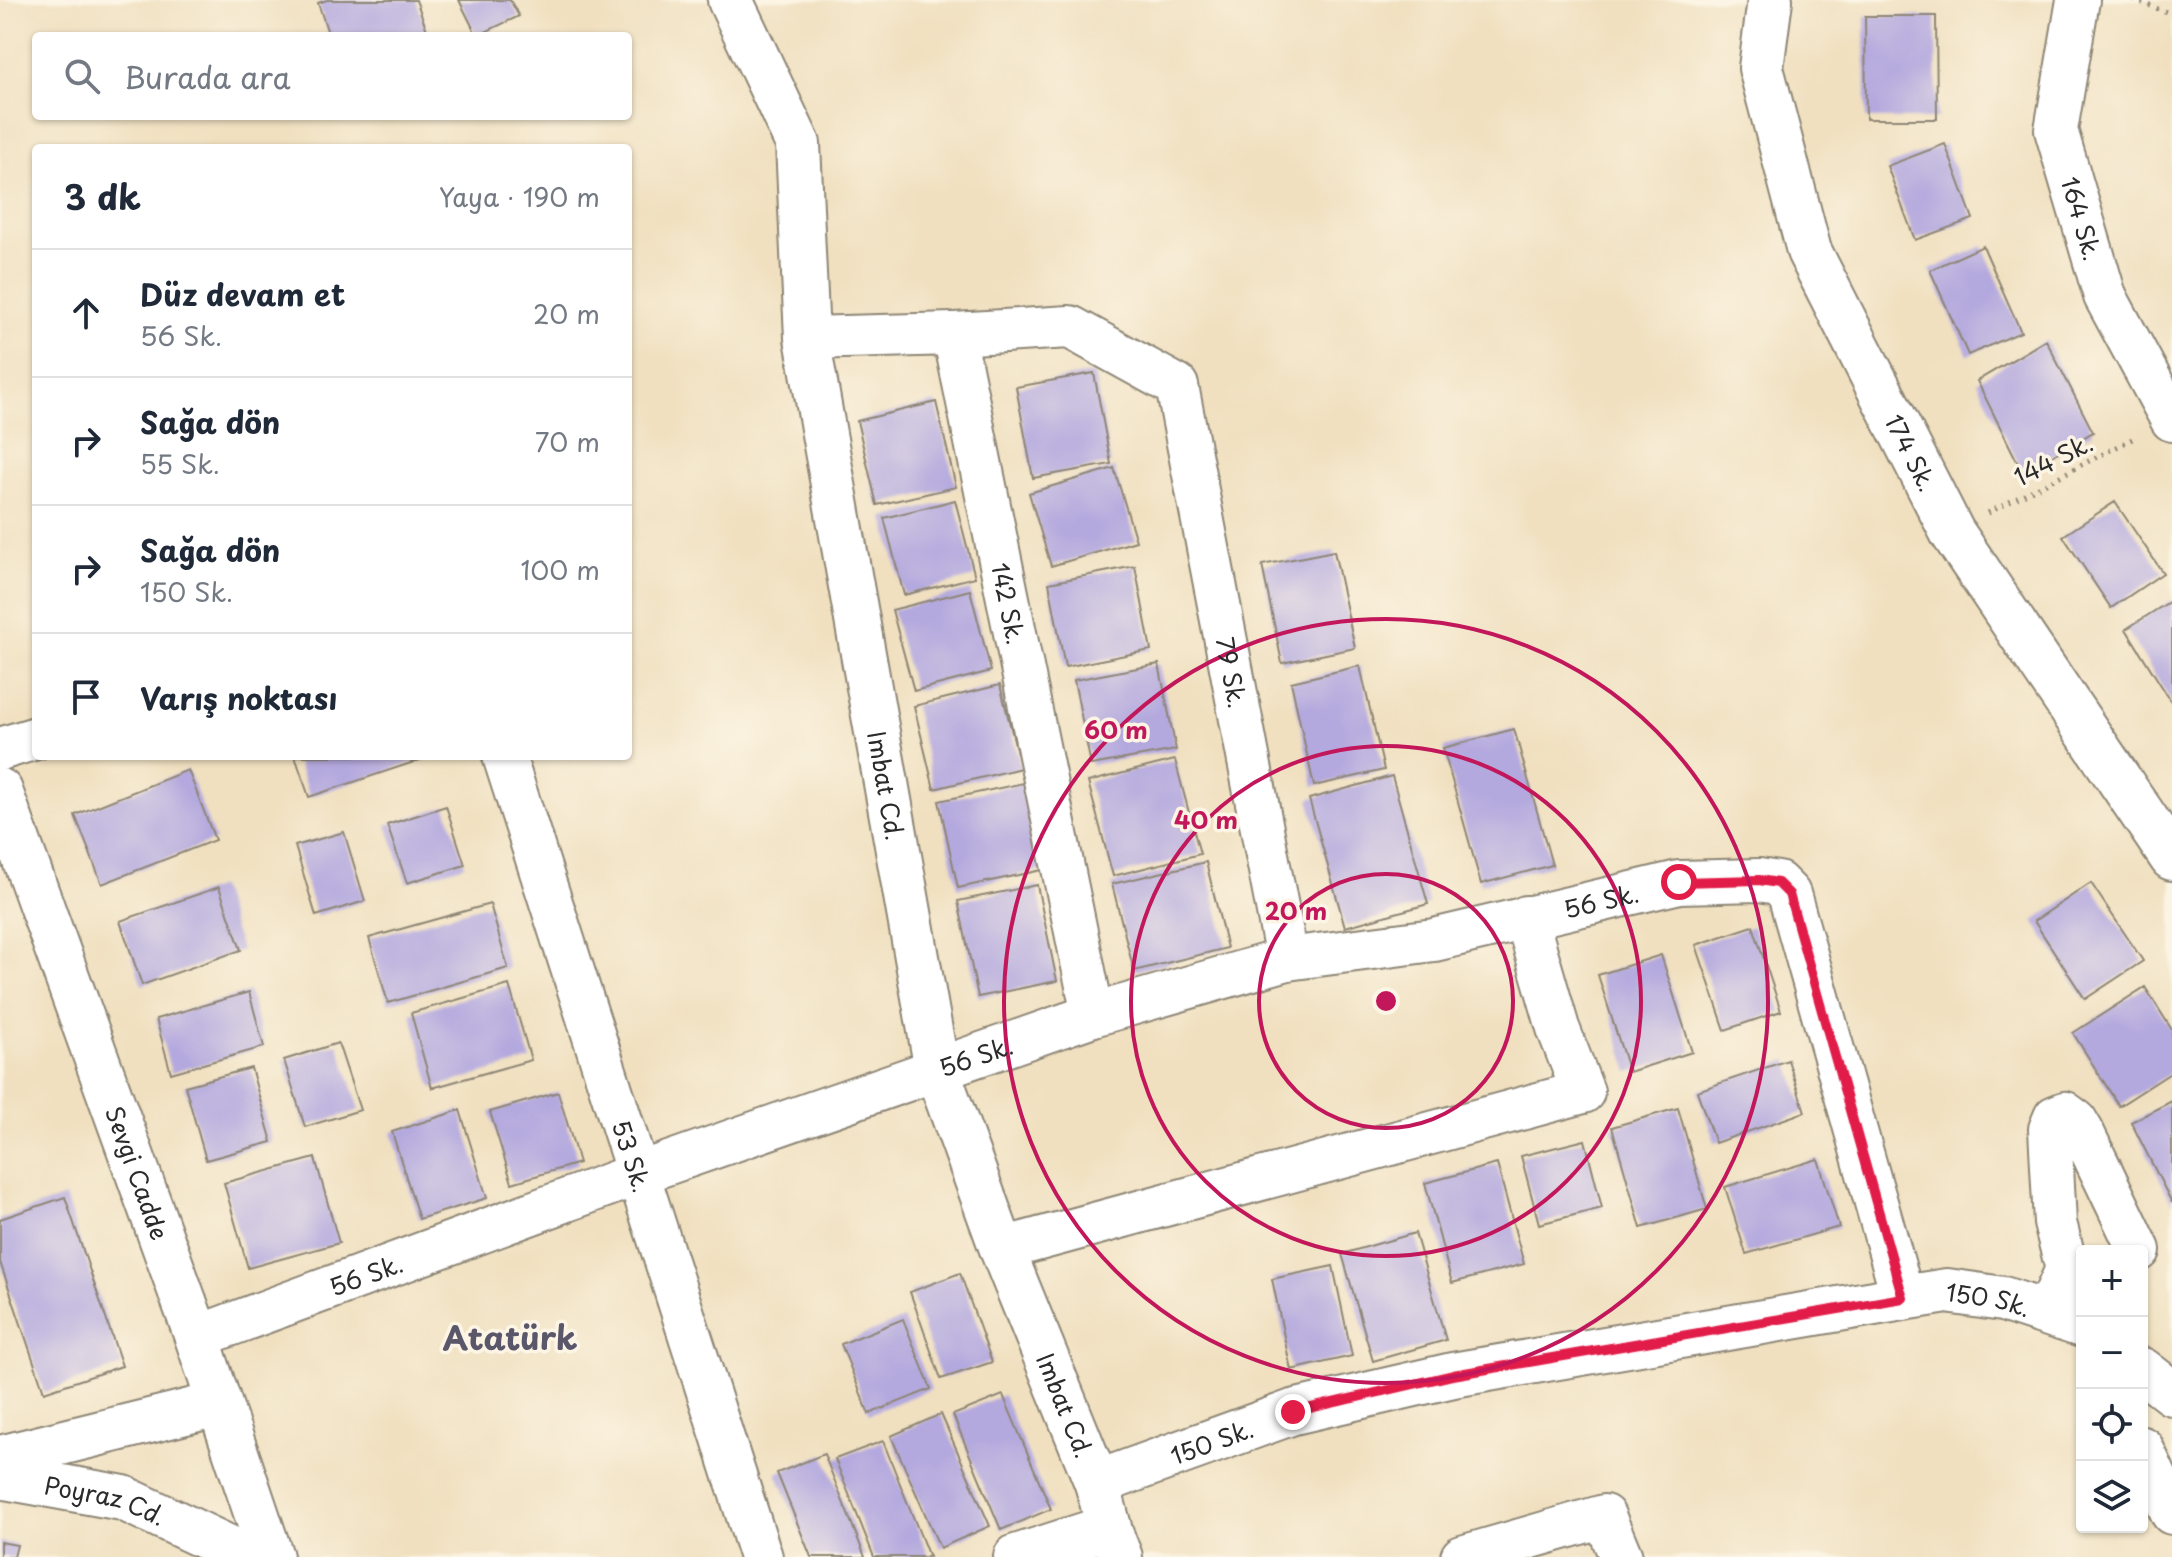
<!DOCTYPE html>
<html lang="tr">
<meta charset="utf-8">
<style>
:root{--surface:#fff;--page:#f2f2f3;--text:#1f2937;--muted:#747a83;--line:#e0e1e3}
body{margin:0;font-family:"Playpen Sans",sans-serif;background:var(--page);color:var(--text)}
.controls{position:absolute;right:24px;bottom:24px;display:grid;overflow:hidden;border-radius:8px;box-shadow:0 2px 6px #0004}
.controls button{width:72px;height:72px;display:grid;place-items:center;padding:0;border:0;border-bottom:2px solid var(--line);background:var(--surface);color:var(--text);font:40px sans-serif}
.stop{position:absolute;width:24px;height:24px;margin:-18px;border:6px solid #e11d48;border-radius:50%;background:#fff}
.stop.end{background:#e11d48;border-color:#fff;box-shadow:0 2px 8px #0008}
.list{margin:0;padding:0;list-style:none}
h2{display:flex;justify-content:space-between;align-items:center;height:104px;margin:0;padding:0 32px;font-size:34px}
h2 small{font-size:26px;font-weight:400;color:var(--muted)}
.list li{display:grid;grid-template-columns:52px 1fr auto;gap:24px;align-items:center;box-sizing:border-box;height:128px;padding:0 32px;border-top:2px solid var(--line)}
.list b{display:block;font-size:30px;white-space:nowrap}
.list p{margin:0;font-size:26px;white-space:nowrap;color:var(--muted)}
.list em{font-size:26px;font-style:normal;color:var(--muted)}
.icon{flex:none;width:44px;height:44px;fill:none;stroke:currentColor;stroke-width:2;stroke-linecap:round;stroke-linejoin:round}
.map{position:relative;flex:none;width:2172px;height:1557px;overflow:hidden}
.search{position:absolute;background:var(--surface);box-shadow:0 2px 6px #0004;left:32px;top:32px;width:600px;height:88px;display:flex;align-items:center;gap:20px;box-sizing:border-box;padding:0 28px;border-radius:8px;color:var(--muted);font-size:30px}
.panel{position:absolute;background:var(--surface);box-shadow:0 2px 6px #0004;left:32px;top:144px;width:600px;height:616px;border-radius:8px}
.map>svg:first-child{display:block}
.building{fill:#b4a9de}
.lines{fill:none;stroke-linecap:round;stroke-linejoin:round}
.street-casing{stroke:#8e8676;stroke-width:46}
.secondary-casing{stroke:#8e8676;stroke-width:48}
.path{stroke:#8e8676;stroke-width:5;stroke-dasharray:2 6;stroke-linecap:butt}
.street{stroke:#fff;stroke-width:42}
.secondary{stroke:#fff;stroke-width:44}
.route{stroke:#e11d48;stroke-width:10}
.ring{fill:none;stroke:#c2185b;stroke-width:4}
.labels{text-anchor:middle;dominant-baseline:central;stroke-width:7;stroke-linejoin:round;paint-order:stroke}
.street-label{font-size:24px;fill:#2b2b2b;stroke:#fcf5e5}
.district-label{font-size:32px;font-weight:bold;fill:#5b576a;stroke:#fcf5e5}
.centre{fill:#c2185b;stroke:#fcf5e5;stroke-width:4}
.ring-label{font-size:24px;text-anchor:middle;font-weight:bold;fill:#c2185b;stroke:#fcf5e5;stroke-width:7;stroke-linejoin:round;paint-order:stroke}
</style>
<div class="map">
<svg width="2172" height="1557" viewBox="0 0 2172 1557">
<rect width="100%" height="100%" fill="#fcf5e5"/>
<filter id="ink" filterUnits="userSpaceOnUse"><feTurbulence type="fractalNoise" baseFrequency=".0125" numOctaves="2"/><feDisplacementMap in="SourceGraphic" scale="16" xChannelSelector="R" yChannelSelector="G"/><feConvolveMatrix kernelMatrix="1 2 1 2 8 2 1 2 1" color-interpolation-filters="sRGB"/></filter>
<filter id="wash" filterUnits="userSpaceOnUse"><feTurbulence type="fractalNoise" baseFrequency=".006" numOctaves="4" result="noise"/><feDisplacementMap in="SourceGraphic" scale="32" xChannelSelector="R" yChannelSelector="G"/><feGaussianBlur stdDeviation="1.8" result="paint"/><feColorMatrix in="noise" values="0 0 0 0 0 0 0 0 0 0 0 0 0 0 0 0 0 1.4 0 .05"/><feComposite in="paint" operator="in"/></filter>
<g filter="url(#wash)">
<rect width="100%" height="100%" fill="#f0e0c0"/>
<g id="blocks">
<path class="building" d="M327 0H416L429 36H329L318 3Z
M459 0H510L519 16 477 36Z
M1865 16H1936L1937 119H1866Z
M1945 144 1973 219 1915 240 1887 166Z
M1983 246 2021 332 1968 355 1930 270Z
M2046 340 2093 432 2023 473 1977 381Z
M1094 373 1111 464 1033 478 1016 387Z
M936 402 956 487 877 505 857 421Z
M1114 468 1136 541 1051 566 1029 493Z
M955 500 975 577 904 595 884 518Z
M2115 502 2163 573 2111 608 2063 536Z
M1334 551 1355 648 1282 663 1262 565Z
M1135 566 1151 650 1065 667 1049 583Z
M970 590 991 671 914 691 892 610Z
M2172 600V703L2126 629Z
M1159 664 1176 750 1091 765 1074 680Z
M1360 666 1384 770 1314 786 1291 682Z
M1000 685 1021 768 934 789 914 706Z
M1514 729 1552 865 1481 884 1443 748Z
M295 756H429V757L309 797Z
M1175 760 1200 854 1113 876 1088 782Z
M188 770 215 840 102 884 75 815Z
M1392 776 1428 904 1345 927 1309 799Z
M1028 782 1047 869 958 888 939 801Z
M446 806 465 865 407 883 387 825Z
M344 832 365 901 316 916 295 846Z
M1206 862 1227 948 1134 971 1112 884Z
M2091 883 2143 961 2085 999 2034 921Z
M1037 885 1057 981 978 997 958 901Z
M219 887 241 950 142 985 120 921Z
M490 904 508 968 388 1003 369 938Z
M1753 926 1781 1011 1725 1030 1696 945Z
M1661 955 1692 1052 1629 1072 1598 975Z
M509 985 531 1060 432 1088 411 1013Z
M2145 987 2172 1030V1072L2119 1106 2073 1033Z
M249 992 264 1047 171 1073 156 1019Z
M338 1043 360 1110 305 1127 284 1060Z
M1788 1060 1805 1112 1715 1143 1697 1091Z
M251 1068 272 1142 206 1160 185 1086Z
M558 1092 579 1163 512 1183 490 1112Z
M2172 1101V1203L2131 1122Z
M1678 1108 1707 1209 1641 1228 1612 1127Z
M460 1110 487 1198 419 1219 392 1132Z
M1585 1140 1602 1208 1539 1224 1521 1156Z
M315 1158 339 1243 248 1268 224 1183Z
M1818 1159 1839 1227 1746 1254 1725 1187Z
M1497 1164 1524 1264 1452 1283 1425 1183Z
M65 1197 122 1366 44 1392 0 1262V1219Z
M1415 1233 1446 1340 1373 1361 1342 1254Z
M1333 1266 1352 1356 1291 1370 1272 1279Z
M960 1273 992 1362 941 1379 910 1292Z
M903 1319 931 1389 869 1414 841 1344Z
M1003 1395 1051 1509 1001 1530 953 1415Z
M941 1414 990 1526 940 1548 891 1436Z
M883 1441 929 1557H874L835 1459Z
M824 1454 865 1557H811L777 1473Z
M0 1542 17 1545 14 1557H0Z"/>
</g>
</g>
<g filter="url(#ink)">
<use href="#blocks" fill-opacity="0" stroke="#8e8676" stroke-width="2"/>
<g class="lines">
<g class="street-casing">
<g id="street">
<path id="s1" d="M2078 0 2056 130 2105 296 2172 420"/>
<path id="s2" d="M954 334 1070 327 1177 386 1287 959"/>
<path id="s3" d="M807 338 954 334 1093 1015"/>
<path d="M0 749 36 738"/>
<path id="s4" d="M504 756 761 1557"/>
<path d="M1002 1249 1583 1092 1558 1028 1526 917"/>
<path d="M2047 1313 2067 1269 2055 1223 2050 1129 2055 1117 2065 1113 2076 1121 2082 1131 2139 1250"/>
<path id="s5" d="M197 1337 640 1173 1093 1015 1287 959 1434 940 1679 882 1759 880 1778 883 1789 894 1903 1298"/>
<path d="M2142 1448 2172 1513"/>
<path d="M1109 1527 1121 1557"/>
<path d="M1462 1557 1604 1516 1621 1557"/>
</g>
</g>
<g class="secondary-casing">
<g id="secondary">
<path id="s6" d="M730 0 798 144 807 338 937 1070 1002 1249 1097 1483 1109 1527 1016 1557"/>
<path id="s7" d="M1770 0 1761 68 1809 251 1952 532 2172 858"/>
<path id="s8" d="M0 791 197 1337 271 1557"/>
<path d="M2142 1370 2172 1393"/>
<path d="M0 1458 218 1404"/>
<path id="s9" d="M0 1476 123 1498 248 1557"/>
<path id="s10" d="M1097 1483 1293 1412 1453 1375 1903 1298 1947 1291 2003 1299 2082 1325"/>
</g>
</g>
<path class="path" d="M2134 0 2172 14
M1988 513 2136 437"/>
<use href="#street" class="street"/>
<use href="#secondary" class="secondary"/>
</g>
</g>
<g class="lines" filter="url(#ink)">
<path class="route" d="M1293 1412 1453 1375 1903 1298 1789 894 1778 883 1759 880 1679 882"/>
</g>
<g class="ring">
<circle cx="1386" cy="1001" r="127"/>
<circle cx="1386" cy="1001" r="255"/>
<circle cx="1386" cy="1001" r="382"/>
</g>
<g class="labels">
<g class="street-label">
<text stroke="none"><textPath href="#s1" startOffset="224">164 Sk.</textPath></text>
<text stroke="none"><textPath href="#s7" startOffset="484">174 Sk.</textPath></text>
<text transform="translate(2053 459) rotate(-27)">144 Sk.</text>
<text stroke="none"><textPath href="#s3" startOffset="422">142 Sk.</textPath></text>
<text stroke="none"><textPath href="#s2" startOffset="530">79 Sk.</textPath></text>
<text stroke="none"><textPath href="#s6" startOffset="808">Imbat Cd.</textPath></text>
<text stroke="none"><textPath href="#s5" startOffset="1474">56 Sk.</textPath></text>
<text stroke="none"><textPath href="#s5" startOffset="828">56 Sk.</textPath></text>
<text stroke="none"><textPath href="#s4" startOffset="420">53 Sk.</textPath></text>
<text stroke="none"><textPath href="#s8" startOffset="406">Sevgi Cadde</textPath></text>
<text stroke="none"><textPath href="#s5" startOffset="180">56 Sk.</textPath></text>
<text stroke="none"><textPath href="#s10" startOffset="916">150 Sk.</textPath></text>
<text stroke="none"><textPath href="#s6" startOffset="1456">Imbat Cd.</textPath></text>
<text stroke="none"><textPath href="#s10" startOffset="122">150 Sk.</textPath></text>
<text stroke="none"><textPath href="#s9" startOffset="108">Poyraz Cd.</textPath></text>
</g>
<g class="district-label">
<text x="510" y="1337">Atatürk</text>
</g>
</g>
<circle cx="1386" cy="1001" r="12" class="centre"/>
<g class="ring-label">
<text x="1116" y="739">60 m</text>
<text x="1206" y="829">40 m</text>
<text x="1296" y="920">20 m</text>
</g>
</svg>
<div class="controls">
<button>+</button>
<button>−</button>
<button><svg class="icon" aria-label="locate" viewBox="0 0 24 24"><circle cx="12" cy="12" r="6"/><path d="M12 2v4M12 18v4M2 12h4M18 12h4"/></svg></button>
<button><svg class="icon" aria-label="layers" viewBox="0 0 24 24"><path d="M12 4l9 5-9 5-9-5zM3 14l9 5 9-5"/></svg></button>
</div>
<div class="stop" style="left:1679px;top:882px"></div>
<div class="stop end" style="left:1293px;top:1412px"></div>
<div class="search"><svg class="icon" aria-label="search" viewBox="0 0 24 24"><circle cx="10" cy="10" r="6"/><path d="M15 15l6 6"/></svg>Burada ara</div>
<section class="panel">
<h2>3 dk<small>Yaya · 190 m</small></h2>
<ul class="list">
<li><svg class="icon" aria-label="ahead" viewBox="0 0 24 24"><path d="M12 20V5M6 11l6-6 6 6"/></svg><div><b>Düz devam et</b><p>56 Sk.</p></div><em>20 m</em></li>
<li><svg class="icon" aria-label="right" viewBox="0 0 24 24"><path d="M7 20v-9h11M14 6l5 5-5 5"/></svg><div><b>Sağa dön</b><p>55 Sk.</p></div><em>70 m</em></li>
<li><svg class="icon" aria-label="right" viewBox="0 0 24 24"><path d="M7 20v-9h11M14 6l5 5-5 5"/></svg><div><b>Sağa dön</b><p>150 Sk.</p></div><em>100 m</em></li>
<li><svg class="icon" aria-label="arrive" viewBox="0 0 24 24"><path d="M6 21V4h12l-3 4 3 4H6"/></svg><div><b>Varış noktası</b></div></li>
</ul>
</section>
</div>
